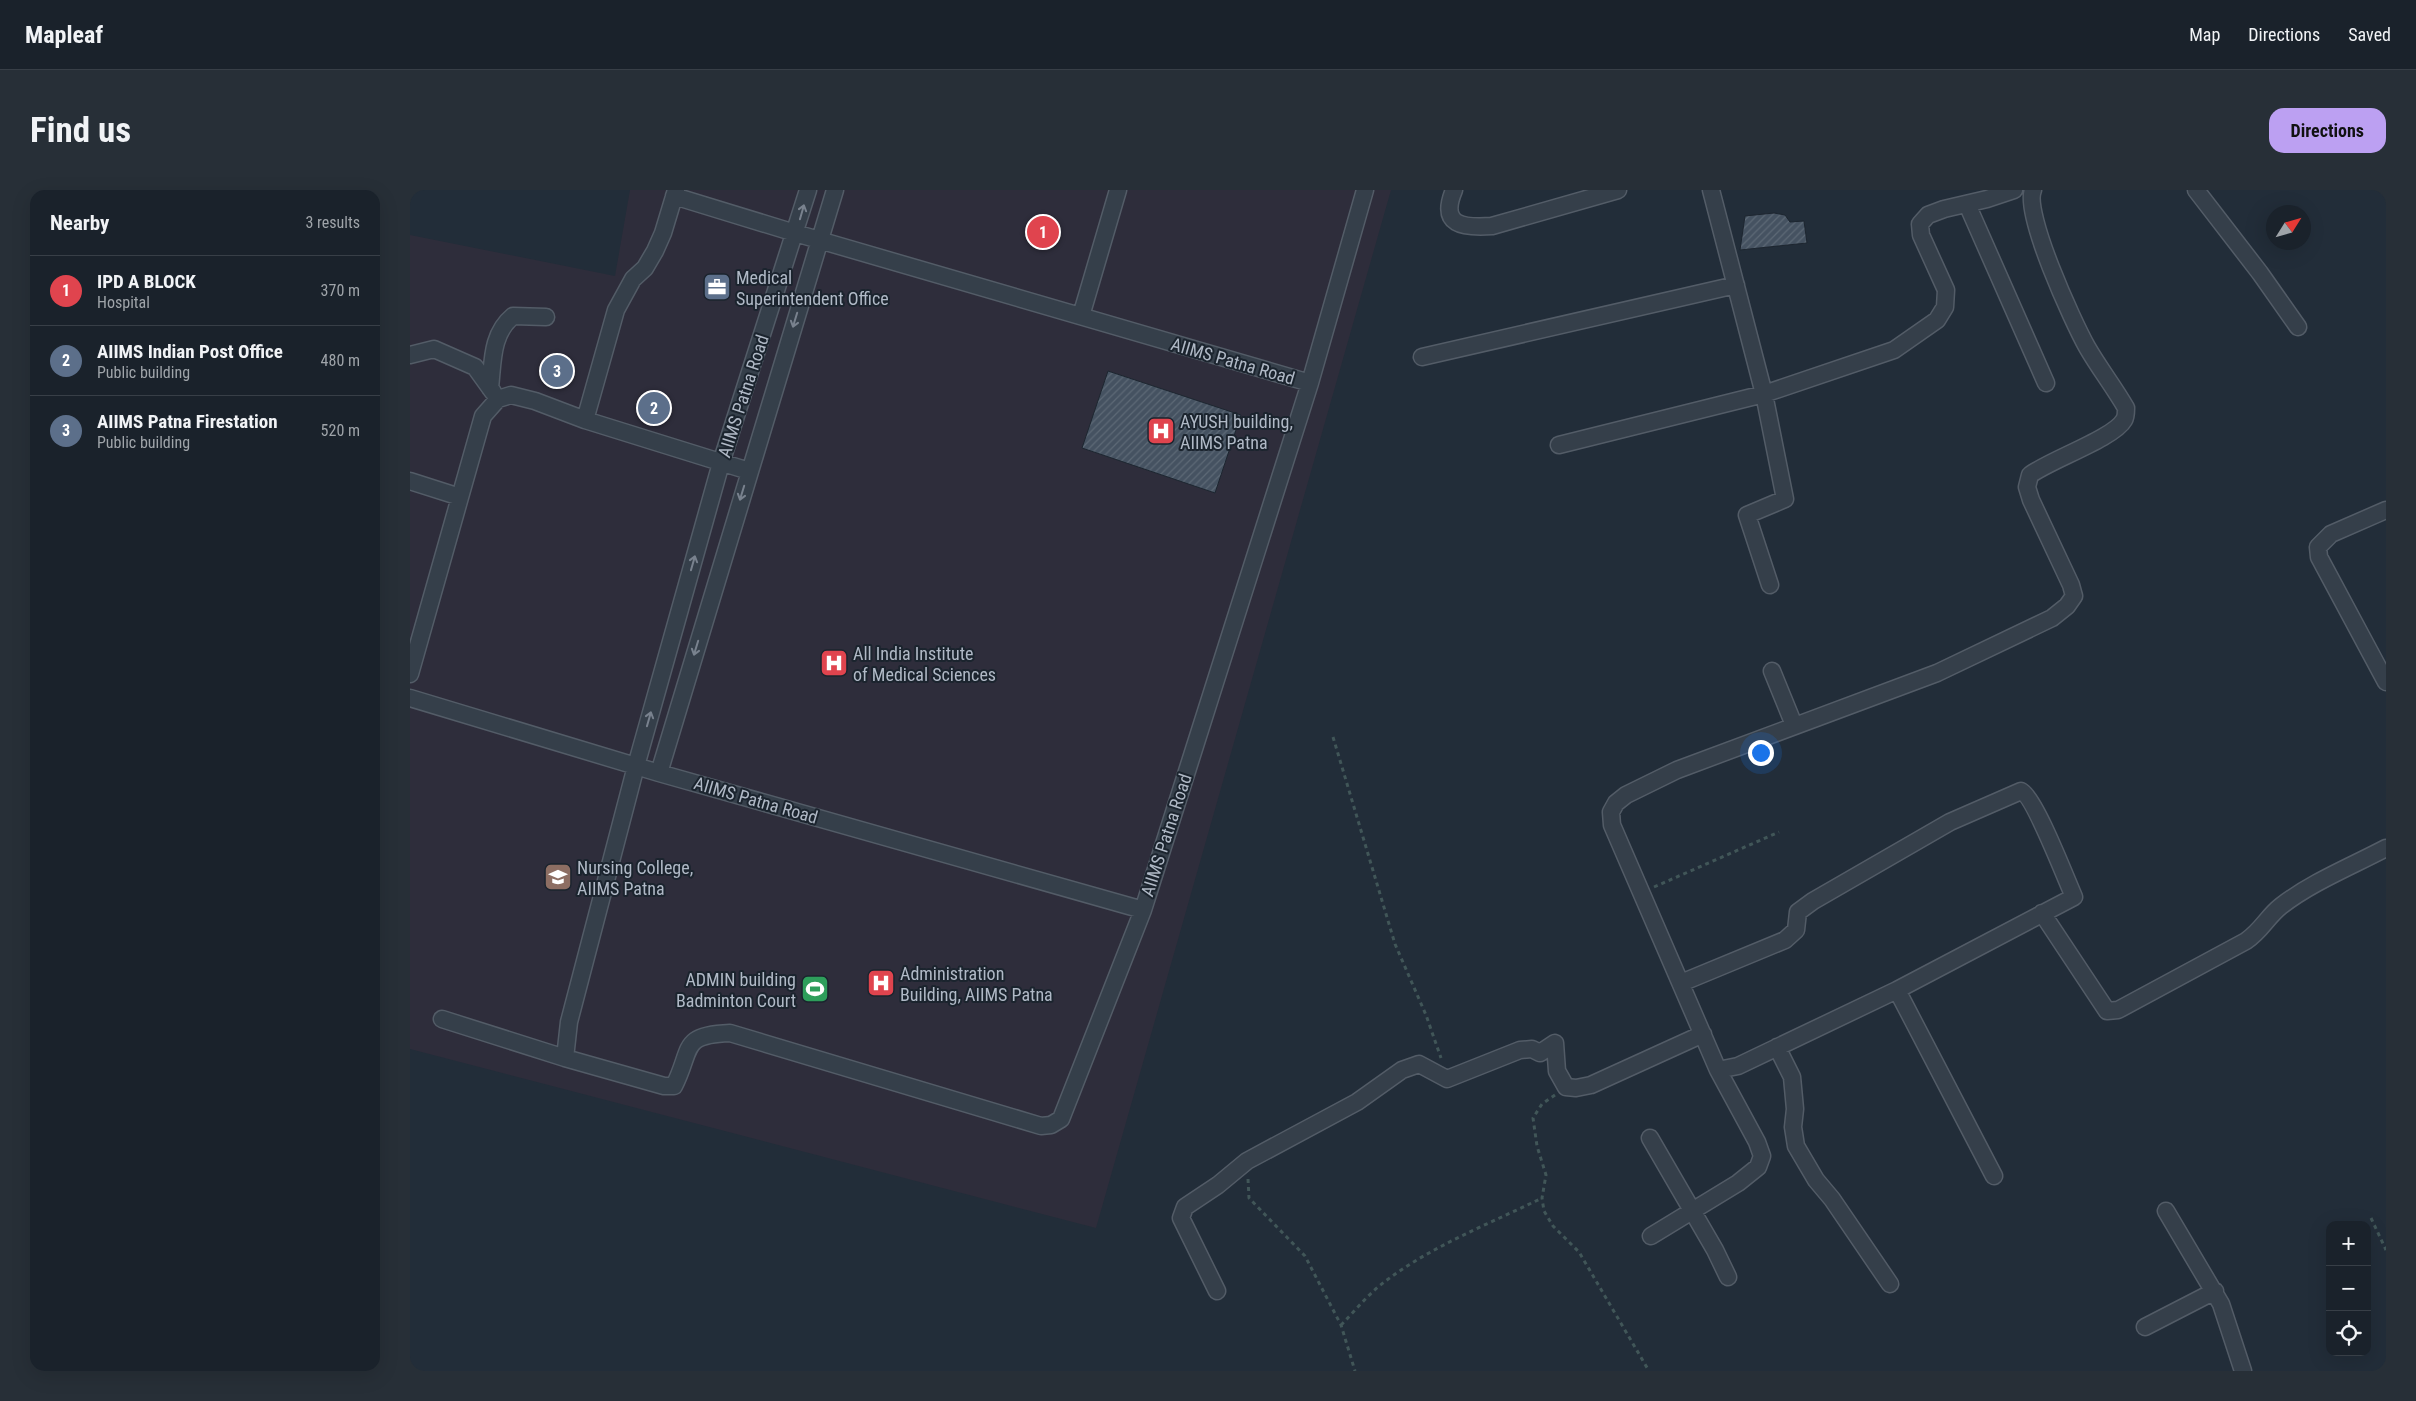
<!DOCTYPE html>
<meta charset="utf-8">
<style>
:root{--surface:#1a222b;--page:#272f37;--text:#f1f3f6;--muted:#9fa4a9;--line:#383f47;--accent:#bca0f2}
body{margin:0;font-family:"Roboto Condensed",sans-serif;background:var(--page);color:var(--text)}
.controls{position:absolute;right:15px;bottom:15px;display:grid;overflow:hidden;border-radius:10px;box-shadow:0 5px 20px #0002}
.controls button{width:45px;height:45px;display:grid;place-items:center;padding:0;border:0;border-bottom:1px solid var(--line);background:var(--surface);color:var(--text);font:25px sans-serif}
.compass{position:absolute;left:1856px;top:15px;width:45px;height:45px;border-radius:50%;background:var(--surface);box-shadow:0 5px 20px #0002;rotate:53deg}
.you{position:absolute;left:1350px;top:562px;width:18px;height:18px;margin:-12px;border:4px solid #fff;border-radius:50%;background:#1a73e8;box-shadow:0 0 0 8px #1a73e833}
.badge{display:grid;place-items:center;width:32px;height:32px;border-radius:50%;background:var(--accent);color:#fff;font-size:16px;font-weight:700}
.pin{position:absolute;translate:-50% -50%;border:2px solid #fff;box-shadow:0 1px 5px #0006}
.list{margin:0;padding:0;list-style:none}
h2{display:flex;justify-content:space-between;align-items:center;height:65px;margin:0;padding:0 20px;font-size:21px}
h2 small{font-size:16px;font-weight:400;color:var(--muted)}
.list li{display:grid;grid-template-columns:32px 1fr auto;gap:15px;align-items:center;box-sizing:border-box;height:70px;padding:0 20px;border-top:1px solid var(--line)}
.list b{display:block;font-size:19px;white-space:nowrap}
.list p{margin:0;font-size:16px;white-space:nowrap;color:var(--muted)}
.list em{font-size:16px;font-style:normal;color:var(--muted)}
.icon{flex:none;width:28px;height:28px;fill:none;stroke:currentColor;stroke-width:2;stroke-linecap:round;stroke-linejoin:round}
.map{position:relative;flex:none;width:1976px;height:1181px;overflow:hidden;border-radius:15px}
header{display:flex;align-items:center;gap:30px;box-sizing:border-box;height:70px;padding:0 25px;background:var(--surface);border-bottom:1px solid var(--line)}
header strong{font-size:24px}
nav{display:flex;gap:28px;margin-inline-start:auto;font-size:18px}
.intro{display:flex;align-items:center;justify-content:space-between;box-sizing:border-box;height:120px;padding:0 30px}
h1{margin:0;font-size:35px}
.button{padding:12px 22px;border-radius:15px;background:var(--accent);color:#111;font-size:18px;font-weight:700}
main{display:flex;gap:30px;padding:0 30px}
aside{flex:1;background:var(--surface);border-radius:15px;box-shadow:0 5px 20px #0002}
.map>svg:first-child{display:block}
.medical{fill:#2e2d3b}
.building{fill:url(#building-hatch);stroke:#1d2630}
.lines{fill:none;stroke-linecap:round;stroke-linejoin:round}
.minor-casing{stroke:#535c67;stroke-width:19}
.path{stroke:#415658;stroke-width:3;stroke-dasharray:4 4;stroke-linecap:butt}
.minor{stroke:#353f4a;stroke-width:16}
.oneway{stroke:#79828e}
.labels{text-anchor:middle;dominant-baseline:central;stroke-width:4;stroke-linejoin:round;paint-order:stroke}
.poi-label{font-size:18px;fill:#b0b9c6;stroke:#1b242e;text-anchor:start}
.street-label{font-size:18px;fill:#b0b9c6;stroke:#1b242e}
</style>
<header>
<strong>Mapleaf</strong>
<nav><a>Map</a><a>Directions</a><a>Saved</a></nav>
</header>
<div class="intro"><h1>Find us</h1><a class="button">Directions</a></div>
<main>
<aside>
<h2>Nearby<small>3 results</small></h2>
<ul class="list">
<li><span class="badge" style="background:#e0444e">1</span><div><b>IPD A BLOCK</b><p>Hospital</p></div><em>370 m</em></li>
<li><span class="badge" style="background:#5c6f8a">2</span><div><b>AIIMS Indian Post Office</b><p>Public building</p></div><em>480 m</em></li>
<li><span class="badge" style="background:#5c6f8a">3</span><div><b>AIIMS Patna Firestation</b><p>Public building</p></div><em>520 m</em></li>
</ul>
</aside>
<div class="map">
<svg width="1976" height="1181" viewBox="0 0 1976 1181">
<defs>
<pattern id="building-hatch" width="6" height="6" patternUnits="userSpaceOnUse" patternTransform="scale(1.25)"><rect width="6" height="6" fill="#455261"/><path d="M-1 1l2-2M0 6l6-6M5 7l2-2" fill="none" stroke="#5d6976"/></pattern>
</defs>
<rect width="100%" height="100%" fill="#222d39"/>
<path class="medical" d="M220 0H981L686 1038 0 859V45L205 86Z"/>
<path class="building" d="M1364 23 1375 25 1380 32 1394 31 1397 53 1330 60 1335 26Z
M698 181 831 225 805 303 672 258Z"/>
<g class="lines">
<g class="minor-casing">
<path id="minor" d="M398 0 311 273 226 576 159 832 155 868 254 896H264C283 859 269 845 320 843L631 936 641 935 651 929 733 720
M1044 0C1029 36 1053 38 1082 36L1208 0
M1301 0 1354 204 1375 309 1337 325 1360 395
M1786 0 1850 83 1888 137
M1557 14 1636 193
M671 126 708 0
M0 165 24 159 65 177 83 202
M1012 167 1326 95
M900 193 955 0
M80 198C83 172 81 144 103 126L136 127
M175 230 206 120 223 89 235 78 245 61 253 43 266 0
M1149 255 1354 204 1484 160 1527 130 1535 117 1536 100 1511 45 1510 34 1518 25 1534 19 1577 9 1604 0
M0 291 50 307
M1976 320 1921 344 1908 357 1909 367 1976 492
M1362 481 1384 535
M0 484 73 226 88 209 101 205 125 211 175 230 339 281
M0 508 249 583 733 720 900 193 385 43 264 6
M249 583 425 0
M1632 723 1697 821 1708 820 1836 751C1852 740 1857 727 1871 716 1902 692 1942 676 1976 658
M1271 793 1375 750 1386 740 1388 722 1403 711 1540 632 1611 601C1624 606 1656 689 1664 707L1487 800 1328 876 1308 880 1202 635 1201 622 1206 613 1216 605 1267 580 1527 483 1642 428 1657 416 1664 406 1661 395 1621 310 1617 297 1620 285C1640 270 1704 248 1714 230 1716 227 1716 221 1716 218 1704 197 1689 178 1677 157 1663 132 1613 23 1623 0
M1487 800 1584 986
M32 829 155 868
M1367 857 1382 887 1385 919 1383 937 1386 956 1406 990 1422 1009 1480 1094
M1240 948 1305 1060 1318 1087
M1756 1021 1811 1114 1833 1181
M1241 1046 1328 993 1348 977 1352 966 1347 952 1308 880
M807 1101 771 1028 775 1017 808 995 837 971 947 912 992 880 1009 874 1037 889 1110 860 1122 859 1130 863 1145 853 1147 881 1156 897 1166 898 1181 895 1293 844
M1735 1137 1805 1101"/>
</g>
<path class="path" d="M923 547 985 754 1016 825 1031 868
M1244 697 1369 642
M1145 905 1132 914 1123 928 1127 956 1136 985 1132 1008 1134 1021 1143 1036 1169 1062 1239 1181
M838 989 839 1008 895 1066 931 1135 945 1181
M1961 1028 1976 1060
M931 1135C943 1123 955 1108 968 1097 1016 1058 1077 1035 1132 1008"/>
<use href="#minor" class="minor"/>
</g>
<defs><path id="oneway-shaft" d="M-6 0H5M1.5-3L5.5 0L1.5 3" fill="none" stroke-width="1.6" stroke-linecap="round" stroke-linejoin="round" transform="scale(1.25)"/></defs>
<g class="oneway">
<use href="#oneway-shaft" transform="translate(392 22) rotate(-74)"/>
<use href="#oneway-shaft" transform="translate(385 130) rotate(107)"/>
<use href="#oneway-shaft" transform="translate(332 303) rotate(107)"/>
<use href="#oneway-shaft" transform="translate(283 373) rotate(-74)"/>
<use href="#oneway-shaft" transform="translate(286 458) rotate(107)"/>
<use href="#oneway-shaft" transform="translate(239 529) rotate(-74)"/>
</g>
<defs>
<g id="office-square" transform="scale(1.4375)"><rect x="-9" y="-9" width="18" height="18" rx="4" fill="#5c6f8a" stroke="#1b242e"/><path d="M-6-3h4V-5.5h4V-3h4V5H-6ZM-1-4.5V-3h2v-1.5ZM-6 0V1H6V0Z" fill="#fff"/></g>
<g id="hospital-square" transform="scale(1.4375)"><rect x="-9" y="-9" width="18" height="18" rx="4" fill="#e0444e" stroke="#1b242e"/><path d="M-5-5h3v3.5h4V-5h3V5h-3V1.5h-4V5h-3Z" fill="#fff"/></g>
<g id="university-square" transform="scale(1.4375)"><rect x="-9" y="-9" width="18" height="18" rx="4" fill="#8d6e63" stroke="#1b242e"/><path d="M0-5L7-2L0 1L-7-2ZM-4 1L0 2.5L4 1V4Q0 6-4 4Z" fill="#fff"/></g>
<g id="stadium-square" transform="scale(1.4375)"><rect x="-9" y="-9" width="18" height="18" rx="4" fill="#2e9e5b" stroke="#1b242e"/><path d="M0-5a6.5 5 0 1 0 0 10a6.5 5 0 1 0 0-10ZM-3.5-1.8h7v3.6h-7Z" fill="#fff"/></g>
</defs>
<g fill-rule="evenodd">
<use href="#office-square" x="307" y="97"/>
<use href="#hospital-square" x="751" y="241"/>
<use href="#hospital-square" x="424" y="473"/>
<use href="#university-square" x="148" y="687"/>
<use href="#hospital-square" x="471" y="793"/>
<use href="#stadium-square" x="405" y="799"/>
</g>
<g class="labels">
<g class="poi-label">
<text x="326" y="87">Medical<tspan x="326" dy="21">Superintendent Office</tspan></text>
<text x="770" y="231">AYUSH building,<tspan x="770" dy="21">AIIMS Patna</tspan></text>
<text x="443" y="463">All India Institute<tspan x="443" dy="21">of Medical Sciences</tspan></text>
<text x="167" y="677">Nursing College,<tspan x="167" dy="21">AIIMS Patna</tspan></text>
<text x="490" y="783">Administration<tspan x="490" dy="21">Building, AIIMS Patna</tspan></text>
<text x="386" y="789" text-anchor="end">ADMIN building<tspan x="386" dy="21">Badminton Court</tspan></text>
</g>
<g class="street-label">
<text transform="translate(823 171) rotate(16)">AIIMS Patna Road</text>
<text transform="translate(333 206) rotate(-72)">AIIMS Patna Road</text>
<text transform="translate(346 610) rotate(16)">AIIMS Patna Road</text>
<text transform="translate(756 645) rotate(-72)">AIIMS Patna Road</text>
</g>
</g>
</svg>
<div class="controls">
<button>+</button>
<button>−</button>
<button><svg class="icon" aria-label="locate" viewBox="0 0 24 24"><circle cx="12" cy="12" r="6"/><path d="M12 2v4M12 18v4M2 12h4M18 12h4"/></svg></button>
</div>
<svg class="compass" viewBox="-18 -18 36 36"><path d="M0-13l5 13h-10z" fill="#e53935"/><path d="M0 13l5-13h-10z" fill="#9fa4a9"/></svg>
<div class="you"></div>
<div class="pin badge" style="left:633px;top:42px;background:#e0444e">1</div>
<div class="pin badge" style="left:244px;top:218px;background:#5c6f8a">2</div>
<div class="pin badge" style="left:147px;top:181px;background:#5c6f8a">3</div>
</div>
</main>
